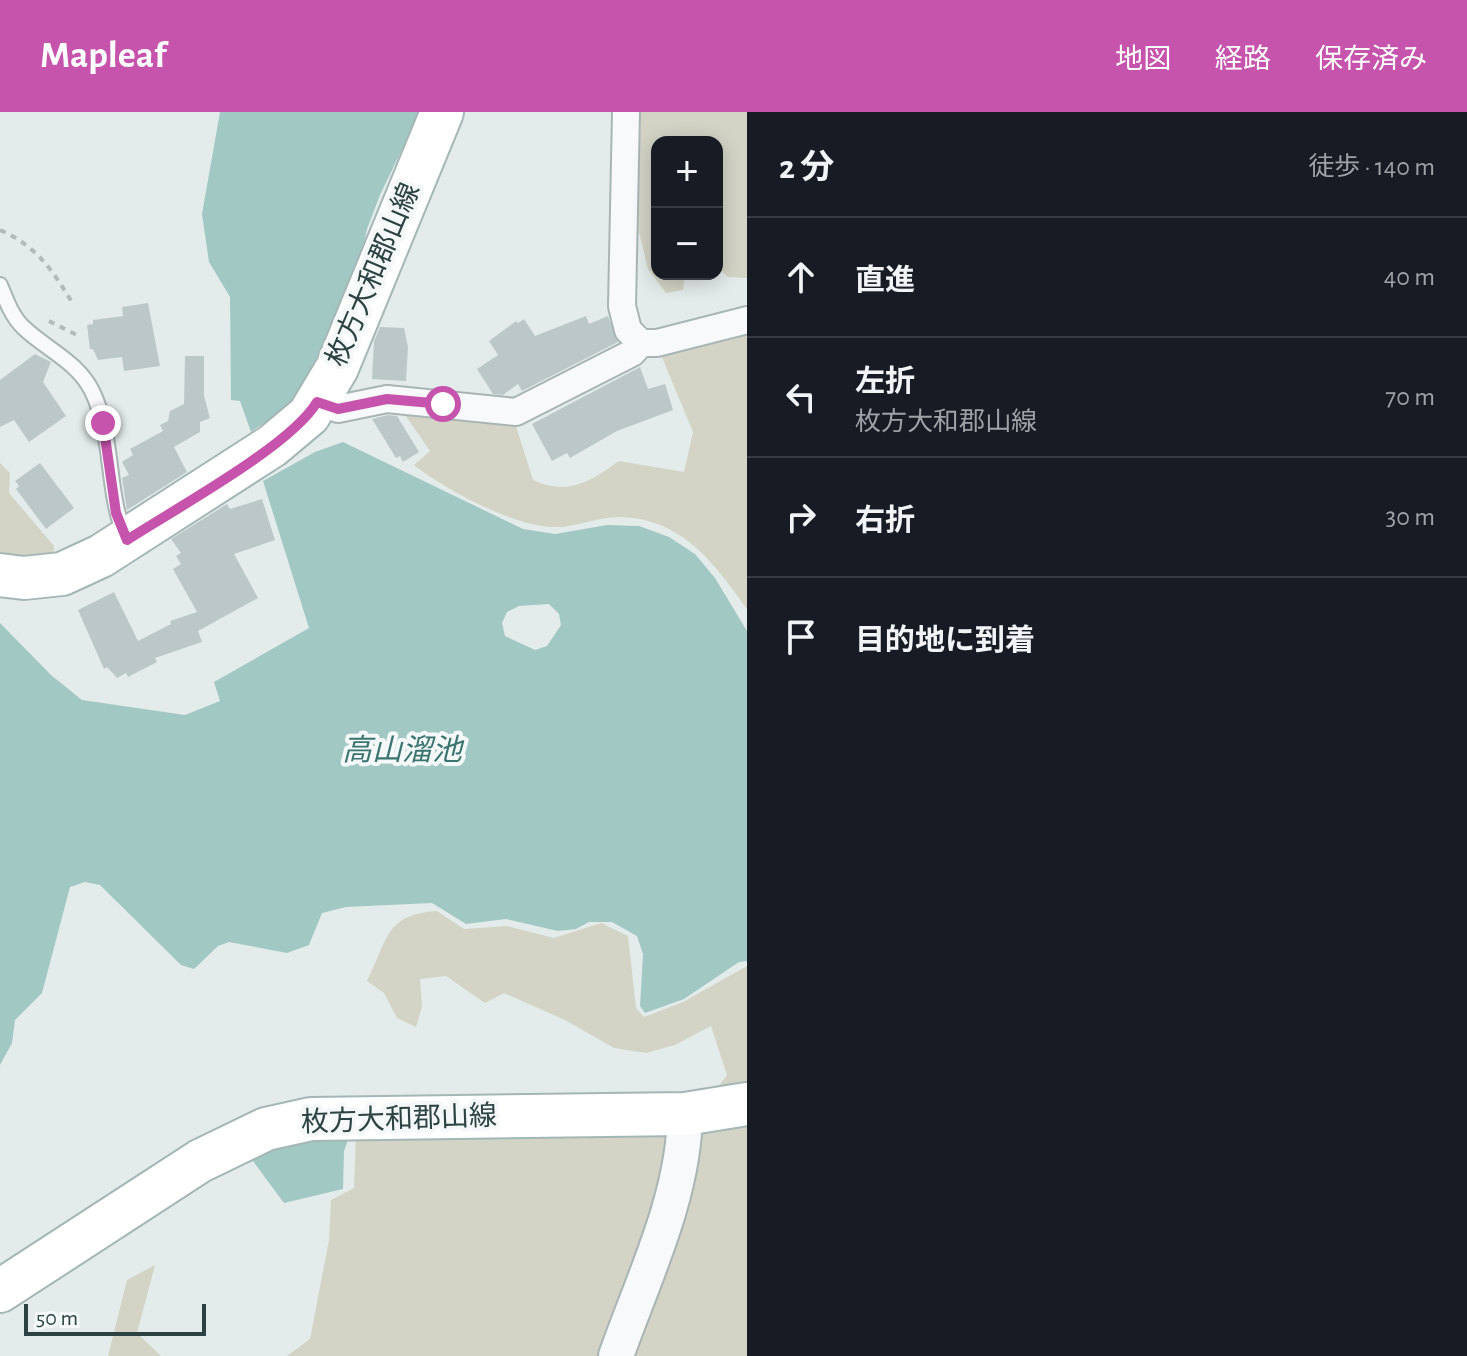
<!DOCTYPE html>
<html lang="ja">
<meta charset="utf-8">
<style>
:root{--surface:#171b24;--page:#242831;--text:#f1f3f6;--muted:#9ea1a6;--line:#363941;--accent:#c654ad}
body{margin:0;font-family:"Alegreya Sans","Noto Sans JP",sans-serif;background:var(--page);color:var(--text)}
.controls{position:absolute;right:24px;top:24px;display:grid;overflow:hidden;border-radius:16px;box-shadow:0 4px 20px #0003}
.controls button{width:72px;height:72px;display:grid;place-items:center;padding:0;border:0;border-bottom:2px solid var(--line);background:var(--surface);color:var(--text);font:40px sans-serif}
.scale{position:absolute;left:24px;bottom:20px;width:182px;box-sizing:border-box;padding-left:8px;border:4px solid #2d4242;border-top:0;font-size:22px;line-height:28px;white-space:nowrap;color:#2d4242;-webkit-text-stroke:6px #f4f8f8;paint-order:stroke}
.stop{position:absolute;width:24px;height:24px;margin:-18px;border:6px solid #c654ad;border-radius:50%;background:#fff}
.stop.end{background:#c654ad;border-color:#fff;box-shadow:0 2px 8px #0008}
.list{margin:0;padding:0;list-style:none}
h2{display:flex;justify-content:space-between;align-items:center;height:104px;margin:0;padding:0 32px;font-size:34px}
h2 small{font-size:26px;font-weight:400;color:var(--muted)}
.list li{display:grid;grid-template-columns:52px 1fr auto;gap:24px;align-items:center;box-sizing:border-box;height:120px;padding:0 32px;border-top:2px solid var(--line)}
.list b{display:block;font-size:30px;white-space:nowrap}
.list p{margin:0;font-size:26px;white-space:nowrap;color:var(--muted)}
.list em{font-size:26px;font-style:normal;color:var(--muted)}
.icon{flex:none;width:44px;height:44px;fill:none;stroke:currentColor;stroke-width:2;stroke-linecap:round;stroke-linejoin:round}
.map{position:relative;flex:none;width:747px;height:1244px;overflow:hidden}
header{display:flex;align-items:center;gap:48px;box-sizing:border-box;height:112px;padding:0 40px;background:var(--accent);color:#fff}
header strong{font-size:38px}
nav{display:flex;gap:44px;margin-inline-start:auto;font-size:28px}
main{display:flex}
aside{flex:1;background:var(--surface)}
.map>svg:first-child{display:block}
.green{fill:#d3d4c6}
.water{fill:#a2c8c4;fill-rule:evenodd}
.building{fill:#bcc8c8}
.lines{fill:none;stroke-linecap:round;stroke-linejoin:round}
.service-casing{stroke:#a9b5b5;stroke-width:18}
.minor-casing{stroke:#a9b5b5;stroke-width:30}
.tertiary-casing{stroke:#a9b5b5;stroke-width:38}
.primary-casing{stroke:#a4b6b5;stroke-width:46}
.path{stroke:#b2bbbb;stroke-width:4;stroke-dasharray:6 6;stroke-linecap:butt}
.service{stroke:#f7f9fa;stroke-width:14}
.minor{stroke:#f7f9fa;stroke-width:26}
.tertiary{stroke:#f7f9fa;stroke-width:34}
.primary{stroke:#fff;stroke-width:42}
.route{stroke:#c654ad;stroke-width:10}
.labels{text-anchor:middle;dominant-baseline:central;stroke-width:8;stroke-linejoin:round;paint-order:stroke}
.street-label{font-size:28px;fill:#2d4242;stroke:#f4f8f8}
.water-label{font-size:30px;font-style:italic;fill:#3a746f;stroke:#f4f8f8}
</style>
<header>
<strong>Mapleaf</strong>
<nav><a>地図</a><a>経路</a><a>保存済み</a></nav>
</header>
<main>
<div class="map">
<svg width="747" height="1244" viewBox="0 0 747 1244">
<rect width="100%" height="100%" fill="#e4ebeb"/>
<path class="green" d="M639 0H747V166L728 165 717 156V30H657V162H685L683 178 666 181 648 157 638 116Z
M747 216V497C714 451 682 406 619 405 597 405 575 416 552 415 513 414 444 377 414 353L430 339 399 294 514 308 533 368C569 384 589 370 619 349L684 360 693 320 661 243Z
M0 351 10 361 9 381 54 434V448L0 450Z
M437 799 464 817 507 814 554 826 601 811 628 824 636 896 644 905 683 890 747 854V1244H287L310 1227 329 1128 331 1088 354 1076 356 1022 713 981 727 963 711 914 675 933 646 941 614 936 565 908 504 881 485 891 446 864 420 867 422 895 416 915 397 906 384 881 367 869C388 828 385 802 437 799Z
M155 1153 137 1221 161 1244H108L127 1168Z"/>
<path class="water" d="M220 0H420L380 83 367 117 361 146 313 264 286 295 251 320 240 289 231 288 230 185 209 150 202 102Z
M343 330 523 417 555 422 607 413 639 414 669 425 695 442 715 466 747 519V849L739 850 684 887 645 901 640 894 643 842 637 824 612 810H589L576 817 558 819 506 807 466 812 432 791 346 795 322 801 309 833 287 841 229 830 218 834 194 857 181 853 100 773 85 770 70 775 42 881 15 908 12 931 0 953V511L51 563 82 588 185 603 220 589 214 570 309 516 263 369 315 340ZM549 492 559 502 561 513 547 534 535 538 505 524 502 511 507 500 519 494Z
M349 1025 344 1039 343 1077 284 1091 250 1045 297 1028Z"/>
<path class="building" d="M148 191 160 254 124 259 122 245 98 248 93 237H90L87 213 93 212V208L123 204 122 195Z
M586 204 589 212 608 204 618 230 522 279 518 272 503 283 493 282 477 257 498 243 489 229 516 209 518 211 524 207 535 224Z
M380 215 404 216 408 235 406 269 372 267 374 229Z
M35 242 51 250 43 270 66 304 29 330 14 308 0 315V268Z
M185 244H204V284L210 306 200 310V320L174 335 187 360 127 398 122 366 129 363 122 350 133 343 130 337 163 319 160 313 168 309 170 299 184 292Z
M640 255 648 277 665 272 673 298 617 319 570 346 567 341 552 349 532 312Z
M388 303 397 304 419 340 403 350 400 344 396 346 372 307Z
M40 351 74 396 46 417 16 377 19 374 15 369Z
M262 387 275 428 234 442 258 486 198 519 202 530 155 546 157 550 128 565 126 561 117 566 107 555 104 557 78 498 114 480 138 529 171 512 170 509 197 500 173 457 181 452 176 444 181 441 171 427 227 392 230 397Z"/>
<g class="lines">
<g class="service-casing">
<path id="service" d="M0 173C6 188 12 205 24 216 46 237 78 250 92 279 114 324 106 378 125 424"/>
</g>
<g class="minor-casing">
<path id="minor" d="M626 0 622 194 628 218 641 231H657L747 208
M317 290 338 297 387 287 516 300 632 241 641 231"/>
</g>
<g class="tertiary-casing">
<path id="tertiary" d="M616 1244C643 1167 684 1085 685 1002"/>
</g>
<g class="primary-casing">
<path id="primary" d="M0 463 24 466 62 462 101 444 272 334 309 303 337 256 442 0
M0 1179 200 1049 266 1017 311 1007 685 1002 747 992"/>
</g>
<path class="path" d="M0 118C37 134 53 159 73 192
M49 209 79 224"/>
<use href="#service" class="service"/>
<use href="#minor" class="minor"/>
<use href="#tertiary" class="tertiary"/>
<use href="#primary" class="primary"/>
</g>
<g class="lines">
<path class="route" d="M103 311 116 401 127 428C173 398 291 334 317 290L338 297 387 287 443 292"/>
</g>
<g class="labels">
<g class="street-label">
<text transform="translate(374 163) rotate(-67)">枚方大和郡山線</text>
<text transform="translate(399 1008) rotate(-2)">枚方大和郡山線</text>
</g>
<g class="water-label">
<text x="402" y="639">高山溜池</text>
</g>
</g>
</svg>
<div class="controls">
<button>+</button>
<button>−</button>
</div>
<div class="scale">50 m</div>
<div class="stop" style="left:443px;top:292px"></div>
<div class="stop end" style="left:103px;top:311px"></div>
</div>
<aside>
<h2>2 分<small>徒歩 · 140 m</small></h2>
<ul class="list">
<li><svg class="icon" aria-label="ahead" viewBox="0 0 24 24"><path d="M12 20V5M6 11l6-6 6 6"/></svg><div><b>直進</b></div><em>40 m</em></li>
<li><svg class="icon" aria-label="left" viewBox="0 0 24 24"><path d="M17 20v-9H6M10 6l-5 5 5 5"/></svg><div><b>左折</b><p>枚方大和郡山線</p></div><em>70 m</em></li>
<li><svg class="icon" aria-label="right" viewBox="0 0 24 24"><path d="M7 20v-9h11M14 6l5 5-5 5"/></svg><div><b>右折</b></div><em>30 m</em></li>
<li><svg class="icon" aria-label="arrive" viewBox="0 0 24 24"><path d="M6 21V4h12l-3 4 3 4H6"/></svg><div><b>目的地に到着</b></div></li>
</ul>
</aside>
</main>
